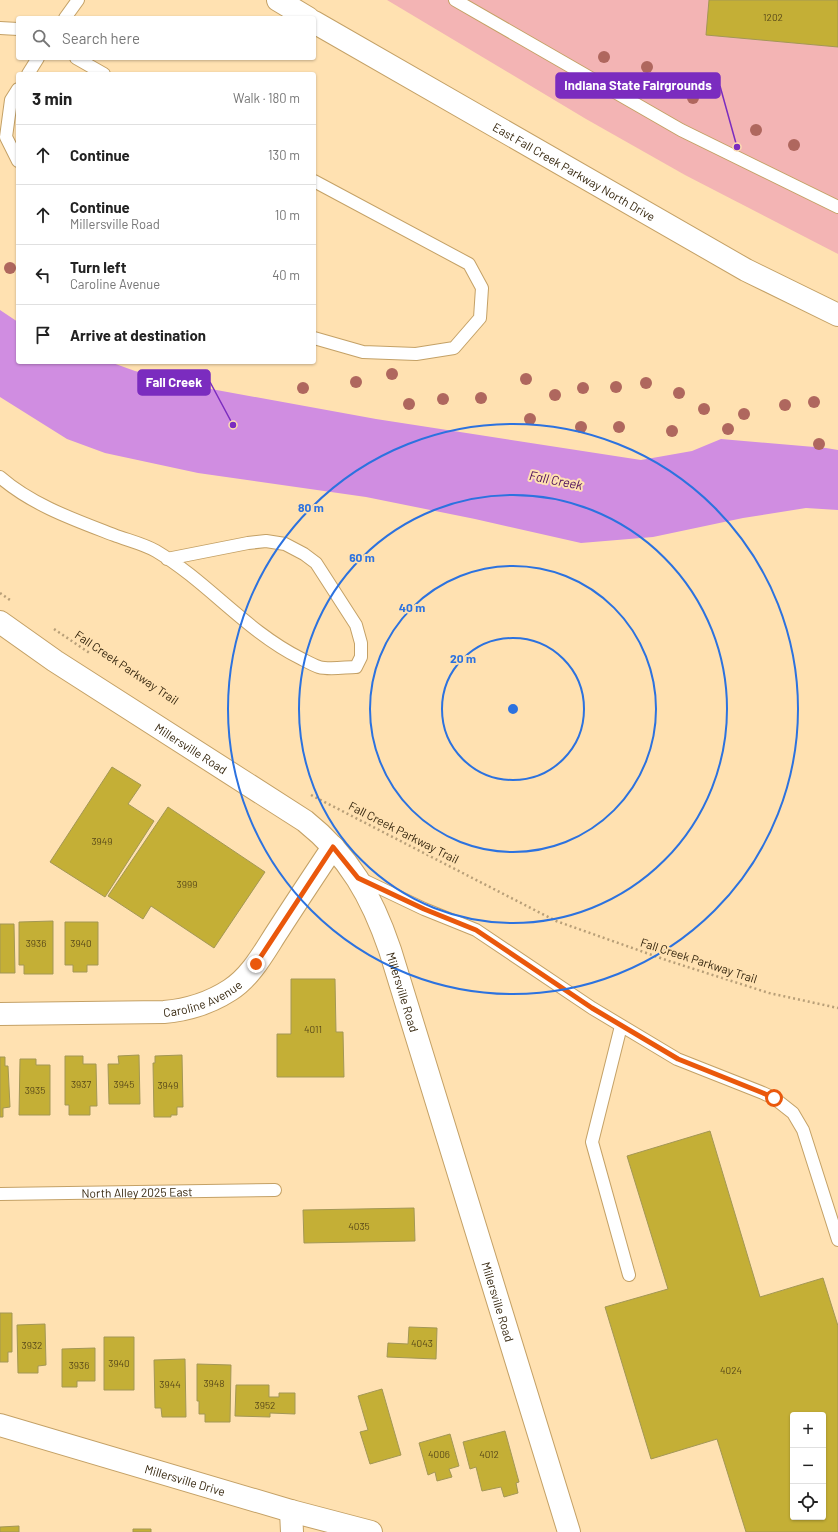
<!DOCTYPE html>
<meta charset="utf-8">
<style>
:root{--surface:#fff;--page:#f2f2f2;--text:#222;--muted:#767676;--line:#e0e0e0}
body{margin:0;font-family:Barlow,sans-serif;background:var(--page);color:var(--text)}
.controls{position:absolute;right:12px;bottom:12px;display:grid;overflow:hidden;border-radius:4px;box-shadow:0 1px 3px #0004}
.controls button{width:36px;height:36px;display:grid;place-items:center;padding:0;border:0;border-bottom:1px solid var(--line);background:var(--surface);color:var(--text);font:20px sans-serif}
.stop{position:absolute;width:12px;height:12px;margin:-9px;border:3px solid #ea580c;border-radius:50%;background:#fff}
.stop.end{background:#ea580c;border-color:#fff;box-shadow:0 1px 4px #0008}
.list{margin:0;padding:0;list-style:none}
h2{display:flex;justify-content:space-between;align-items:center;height:52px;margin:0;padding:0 16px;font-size:17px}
h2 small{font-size:13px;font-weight:400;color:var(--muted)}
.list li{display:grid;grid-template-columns:26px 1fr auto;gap:12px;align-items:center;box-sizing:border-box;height:60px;padding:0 16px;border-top:1px solid var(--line)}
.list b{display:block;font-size:15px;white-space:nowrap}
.list p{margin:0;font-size:13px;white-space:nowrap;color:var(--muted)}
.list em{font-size:13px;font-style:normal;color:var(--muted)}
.icon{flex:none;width:22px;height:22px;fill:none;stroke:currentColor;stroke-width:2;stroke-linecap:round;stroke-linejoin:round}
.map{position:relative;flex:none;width:838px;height:1532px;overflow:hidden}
.search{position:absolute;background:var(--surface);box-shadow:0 1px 3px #0004;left:16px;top:16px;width:300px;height:44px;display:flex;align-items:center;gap:10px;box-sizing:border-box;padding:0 14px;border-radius:4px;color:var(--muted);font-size:15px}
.panel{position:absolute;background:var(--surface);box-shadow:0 1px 3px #0004;left:16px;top:72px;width:300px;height:292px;border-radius:4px}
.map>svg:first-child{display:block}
.green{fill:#f3b4b4}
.water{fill:#d08de1}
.building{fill:#c4af36;stroke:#a39755;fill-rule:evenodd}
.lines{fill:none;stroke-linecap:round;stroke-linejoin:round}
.lane-casing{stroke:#c4a166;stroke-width:14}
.street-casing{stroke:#c4a166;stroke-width:24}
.secondary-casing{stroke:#c4a166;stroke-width:24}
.primary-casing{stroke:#c4a166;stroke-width:24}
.path{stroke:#b89f78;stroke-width:2.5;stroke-dasharray:2 3;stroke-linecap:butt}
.lane{stroke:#fff;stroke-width:12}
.street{stroke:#fff;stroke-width:22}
.secondary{stroke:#fff;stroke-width:22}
.primary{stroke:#fff;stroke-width:22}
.tree{fill:#af675e}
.route{stroke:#ea580c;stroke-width:5}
.ring{fill:none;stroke:#2c72df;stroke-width:2}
.labels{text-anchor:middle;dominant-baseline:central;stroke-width:4;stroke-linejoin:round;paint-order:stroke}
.number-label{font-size:10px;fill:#5a4a1a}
.street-label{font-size:12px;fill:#372810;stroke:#ffe1b1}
.water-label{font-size:13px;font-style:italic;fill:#4d0e5b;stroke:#ffe1b1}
.centre{fill:#2c72df;stroke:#ffe1b1;stroke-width:2}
.ring-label{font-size:12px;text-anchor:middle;font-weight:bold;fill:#2c72df;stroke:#ffe1b1;stroke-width:4;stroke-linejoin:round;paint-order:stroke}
.leader{fill:none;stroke:#7b2cbf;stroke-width:1.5}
.callout-dot{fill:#7b2cbf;stroke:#ffe1b1;stroke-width:1.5}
.callout{fill:#7b2cbf;stroke:#7b2cbf;stroke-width:1.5}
.callout-label{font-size:13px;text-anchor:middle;font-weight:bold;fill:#fff}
</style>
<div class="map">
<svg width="838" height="1532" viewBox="0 0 838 1532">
<rect width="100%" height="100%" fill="#ffe1b1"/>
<path class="green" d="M387 0H838V254L685 175 586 119Z"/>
<path class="water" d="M0 310 18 322V362H110L135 371 211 389 376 419 641 460 692 451 721 439 826 448 838 450V510L806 508 743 518 653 537 581 543 475 519 366 497 198 473 105 453 67 439 0 397Z"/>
<path class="building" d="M709 0H838V47L706 35Z
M112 767 141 785 128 804 154 821 105 897 50 862Z
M168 807 265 872 214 948 151 906 143 919 108 896Z
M53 921V974H24V965H19V922Z
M65 922H98V965H87V972H73V965H65Z
M0 924H14L15 973H0Z
M291 979H335L336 1032H343L344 1077H277V1034H291Z
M139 1055 140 1104H109L108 1064H119L118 1056Z
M182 1055 183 1107H177V1115H171V1117H154L153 1063H155V1056Z
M65 1056H83V1064H96L97 1106H90V1115H69V1105H65Z
M0 1057H5V1066H8L10 1107 3 1108V1117H0Z
M20 1059H36V1065H50V1115H19Z
M710 1131 760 1297 823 1278 838 1326V1532H746L717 1439 651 1459 605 1307 668 1289 627 1156ZM793 1415H823V1517H793Z
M414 1208 415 1241 304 1243 303 1210Z
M0 1313H12V1352H8V1362H0Z
M45 1324 46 1365 38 1366V1373H18L17 1325Z
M409 1327 437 1328 436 1359 387 1357 388 1343 408 1344Z
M104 1337H134V1390H104Z
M95 1348V1381H77V1387H62V1349Z
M185 1359 186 1417H162L161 1408H155L154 1360Z
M197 1364 231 1365 230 1422H205V1414H199V1401H197Z
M236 1385H269V1397H279V1393H295V1414L270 1413V1417L235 1416Z
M382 1389 401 1455 370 1464 360 1432 368 1430 358 1396Z
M505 1431 519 1482 516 1483 518 1493 504 1497 501 1487 482 1491 476 1467 470 1469 463 1442Z
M450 1434 459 1466 449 1469 452 1477 437 1481 435 1472 428 1475 419 1443Z
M19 1526V1532H0V1527Z
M133 1529H151V1532H133Z"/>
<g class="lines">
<g class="lane-casing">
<g id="lane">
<path d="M455 0 681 130 838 207"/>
<path d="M65 18 78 0"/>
<path d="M0 28 18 29"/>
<path d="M76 58 104 74"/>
<path d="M28 74 38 58"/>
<path d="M18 89 11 100 6 137 18 161"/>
<path d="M314 181 469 264 482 288 480 318 454 348 416 354 363 352 314 338"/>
<path d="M0 477C32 505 75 520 114 535 127 540 144 544 156 551 208 582 246 631 300 658 306 661 313 665 319 667 329 670 346 667 356 667L361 657V643L356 625 316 563 304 554 285 544 266 541 248 543 167 559"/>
<path d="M359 878 424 909 476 930 592 1008 677 1059 763 1093 774 1098 793 1113 803 1130 838 1240"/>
<path d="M621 1026 592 1142 629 1275"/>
<path id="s1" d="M0 1194 275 1190"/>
</g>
</g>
<g class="street-casing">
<g id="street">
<path id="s2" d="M0 1014 164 1012C187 1010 210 1003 230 990 252 976 265 950 279 929 297 901 315 874 333 847"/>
<path id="s3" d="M0 1425 291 1511 371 1532"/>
<path d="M291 1511 292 1532"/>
</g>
</g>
<g class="secondary-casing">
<g id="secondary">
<path id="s4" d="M0 622 55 661 305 821C349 856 372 897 390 950L569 1532"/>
</g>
</g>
<g class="primary-casing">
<g id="primary">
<path d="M278 0 308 18"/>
<path id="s5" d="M314 22 746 270 838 315"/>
</g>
</g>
<path class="path" d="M0 593 10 600
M54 629 91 654
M311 795 556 921 669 961 769 993 838 1008"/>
<use href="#lane" class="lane"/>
<use href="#street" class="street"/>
<use href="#secondary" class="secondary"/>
<use href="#primary" class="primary"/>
</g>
<g class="tree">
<circle cx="604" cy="57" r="6"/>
<circle cx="647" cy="67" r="6"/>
<circle cx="693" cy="98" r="6"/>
<circle cx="756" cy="130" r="6"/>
<circle cx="794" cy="145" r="6"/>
<circle cx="10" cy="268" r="6"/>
<circle cx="392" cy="374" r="6"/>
<circle cx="526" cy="379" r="6"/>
<circle cx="356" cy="382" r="6"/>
<circle cx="646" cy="383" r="6"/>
<circle cx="616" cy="387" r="6"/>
<circle cx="303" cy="388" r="6"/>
<circle cx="583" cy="388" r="6"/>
<circle cx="679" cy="393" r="6"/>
<circle cx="555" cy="395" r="6"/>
<circle cx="481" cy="398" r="6"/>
<circle cx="443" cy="399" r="6"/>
<circle cx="814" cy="402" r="6"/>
<circle cx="409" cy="404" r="6"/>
<circle cx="785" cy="405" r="6"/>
<circle cx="704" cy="409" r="6"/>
<circle cx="744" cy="414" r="6"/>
<circle cx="530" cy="419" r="6"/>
<circle cx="581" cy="427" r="6"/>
<circle cx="619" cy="427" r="6"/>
<circle cx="728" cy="429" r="6"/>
<circle cx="672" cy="431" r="6"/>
<circle cx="819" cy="444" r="6"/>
</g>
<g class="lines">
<path class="route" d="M256 964 333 847 358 878 424 909 476 930 592 1008 678 1059 763 1093 774 1098"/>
</g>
<g class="ring">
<circle cx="513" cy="709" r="71"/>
<circle cx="513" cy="709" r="143"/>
<circle cx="513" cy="709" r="214"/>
<circle cx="513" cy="709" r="285"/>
</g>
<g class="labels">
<g class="number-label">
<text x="773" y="17">1202</text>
<text x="102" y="841">3949</text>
<text x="187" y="884">3999</text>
<text x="36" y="943">3936</text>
<text x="81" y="943">3940</text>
<text x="313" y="1029">4011</text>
<text x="81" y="1084">3937</text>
<text x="124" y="1084">3945</text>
<text x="168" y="1085">3949</text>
<text x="35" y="1090">3935</text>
<text x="359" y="1226">4035</text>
<text x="422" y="1343">4043</text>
<text x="32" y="1345">3932</text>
<text x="119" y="1363">3940</text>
<text x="79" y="1365">3936</text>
<text x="731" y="1370">4024</text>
<text x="214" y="1383">3948</text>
<text x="170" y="1384">3944</text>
<text x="265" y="1405">3952</text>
<text x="439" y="1454">4006</text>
<text x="489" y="1454">4012</text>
</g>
<g class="street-label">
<text stroke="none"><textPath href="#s5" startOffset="300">East Fall Creek Parkway North Drive</textPath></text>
<text transform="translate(127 667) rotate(34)">Fall Creek Parkway Trail</text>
<text stroke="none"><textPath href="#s4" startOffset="229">Millersville Road</textPath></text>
<text transform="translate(404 832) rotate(27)">Fall Creek Parkway Trail</text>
<text transform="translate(699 960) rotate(18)">Fall Creek Parkway Trail</text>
<text stroke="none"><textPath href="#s4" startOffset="565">Millersville Road</textPath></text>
<text stroke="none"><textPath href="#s2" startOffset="205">Caroline Avenue</textPath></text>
<text stroke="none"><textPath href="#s1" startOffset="137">North Alley 2025 East</textPath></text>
<text stroke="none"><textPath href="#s4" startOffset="889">Millersville Road</textPath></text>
<text stroke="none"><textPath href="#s3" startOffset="193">Millersville Drive</textPath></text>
</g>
<g class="water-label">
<text transform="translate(556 480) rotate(11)">Fall Creek</text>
</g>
</g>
<circle cx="513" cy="709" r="6" class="centre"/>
<g class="ring-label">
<text x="311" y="512">80 m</text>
<text x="362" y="562">60 m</text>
<text x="412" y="612">40 m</text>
<text x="463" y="663">20 m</text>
</g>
<path class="leader" d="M737 147L720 86M233 425L210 382"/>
<g class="callout-dot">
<circle cx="737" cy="147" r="4"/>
<circle cx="233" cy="425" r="4"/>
</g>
<g class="callout">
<rect x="556" y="73" width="164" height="25" rx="4"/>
<rect x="138" y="370" width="72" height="25" rx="4"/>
</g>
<g class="callout-label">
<text x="638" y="90">Indiana State Fairgrounds</text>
<text x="174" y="387">Fall Creek</text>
</g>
</svg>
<div class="controls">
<button>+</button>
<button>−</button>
<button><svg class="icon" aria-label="locate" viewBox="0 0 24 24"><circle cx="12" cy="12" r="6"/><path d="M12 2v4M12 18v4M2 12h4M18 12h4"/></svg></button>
</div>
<div class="stop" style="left:774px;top:1098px"></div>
<div class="stop end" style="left:256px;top:964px"></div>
<div class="search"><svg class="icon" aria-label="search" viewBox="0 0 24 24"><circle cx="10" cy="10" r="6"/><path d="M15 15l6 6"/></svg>Search here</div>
<section class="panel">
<h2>3 min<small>Walk · 180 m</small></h2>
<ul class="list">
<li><svg class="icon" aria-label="ahead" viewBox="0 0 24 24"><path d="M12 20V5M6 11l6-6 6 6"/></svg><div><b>Continue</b></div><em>130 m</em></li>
<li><svg class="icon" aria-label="ahead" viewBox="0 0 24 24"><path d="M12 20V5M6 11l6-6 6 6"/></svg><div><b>Continue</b><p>Millersville Road</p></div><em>10 m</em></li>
<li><svg class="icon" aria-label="left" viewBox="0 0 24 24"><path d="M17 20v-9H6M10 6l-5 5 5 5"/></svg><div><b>Turn left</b><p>Caroline Avenue</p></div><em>40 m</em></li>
<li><svg class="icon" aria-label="arrive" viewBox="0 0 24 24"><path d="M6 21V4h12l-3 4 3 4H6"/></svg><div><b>Arrive at destination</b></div></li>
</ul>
</section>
</div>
